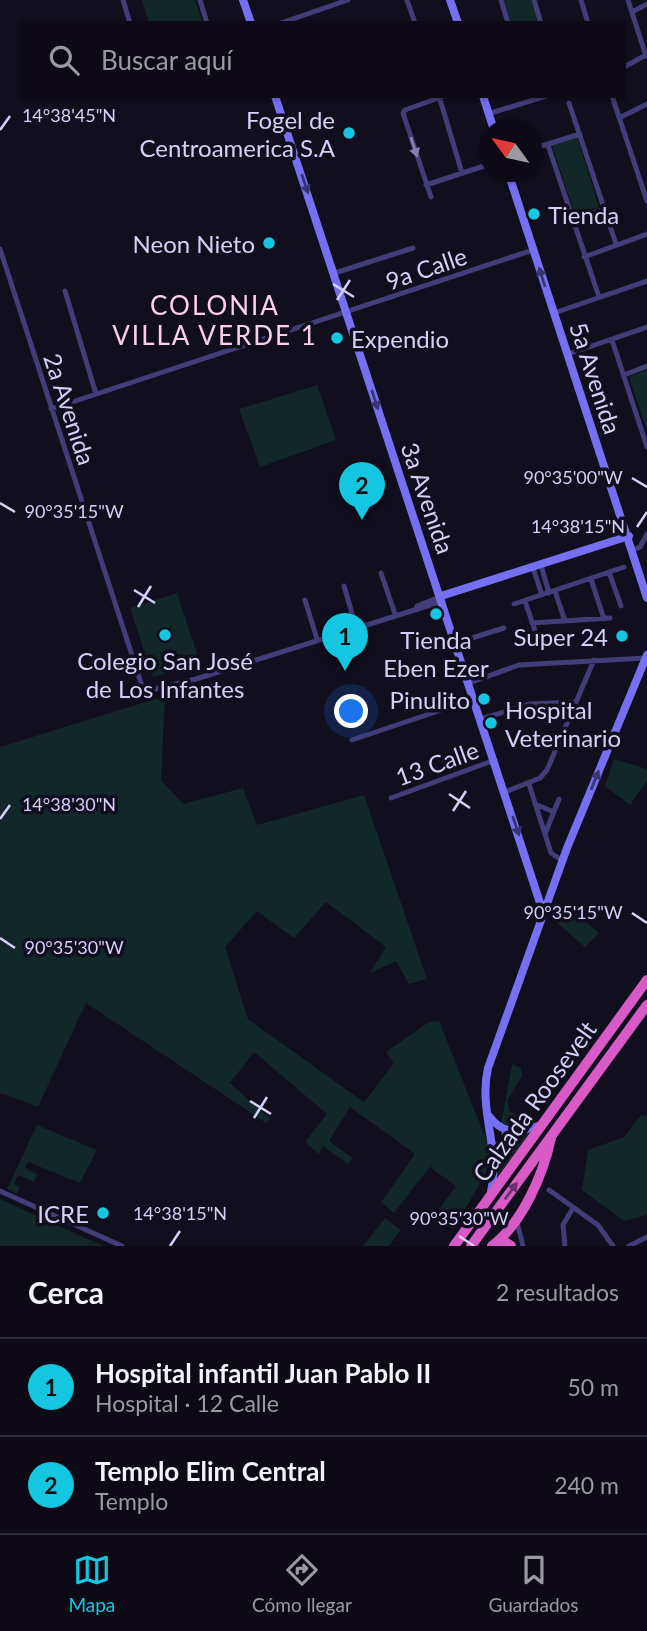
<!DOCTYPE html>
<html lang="es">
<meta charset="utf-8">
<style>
:root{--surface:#0d0a16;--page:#16131f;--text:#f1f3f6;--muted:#9a9aa1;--line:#2d2b35;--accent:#15c6e0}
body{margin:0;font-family:Lato,sans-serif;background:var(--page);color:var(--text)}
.compass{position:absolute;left:479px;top:119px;width:63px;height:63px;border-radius:50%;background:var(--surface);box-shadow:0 2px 5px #0004;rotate:303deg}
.you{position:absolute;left:352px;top:712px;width:24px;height:24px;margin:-18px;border:5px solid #fff;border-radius:50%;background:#1a73e8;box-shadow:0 0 0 10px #1a73e833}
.badge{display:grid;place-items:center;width:46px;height:46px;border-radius:50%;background:var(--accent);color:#111;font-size:23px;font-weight:700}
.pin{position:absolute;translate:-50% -58px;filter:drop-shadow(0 2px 4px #0008)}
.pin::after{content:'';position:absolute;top:37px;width:24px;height:21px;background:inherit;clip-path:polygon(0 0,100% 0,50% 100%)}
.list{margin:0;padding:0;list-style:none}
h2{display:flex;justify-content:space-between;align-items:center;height:91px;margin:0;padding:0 28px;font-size:30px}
h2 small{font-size:23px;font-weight:400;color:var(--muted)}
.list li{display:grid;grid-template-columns:46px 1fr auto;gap:21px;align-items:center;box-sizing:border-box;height:98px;padding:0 28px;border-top:2px solid var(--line)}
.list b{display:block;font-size:26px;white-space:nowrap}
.list p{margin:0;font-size:23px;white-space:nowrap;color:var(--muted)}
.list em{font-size:23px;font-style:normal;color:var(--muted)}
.icon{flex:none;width:38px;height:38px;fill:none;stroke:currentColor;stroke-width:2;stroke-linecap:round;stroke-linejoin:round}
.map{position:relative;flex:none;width:647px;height:1246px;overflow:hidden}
.search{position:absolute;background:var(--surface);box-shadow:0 2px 5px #0004;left:21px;right:21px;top:21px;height:77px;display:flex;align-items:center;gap:18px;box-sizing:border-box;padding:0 24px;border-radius:0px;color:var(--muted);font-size:26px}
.sheet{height:287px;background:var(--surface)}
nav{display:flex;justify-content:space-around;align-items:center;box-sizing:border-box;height:98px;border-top:2px solid var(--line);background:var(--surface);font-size:19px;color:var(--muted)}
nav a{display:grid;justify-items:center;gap:4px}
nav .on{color:var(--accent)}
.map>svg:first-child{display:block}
.green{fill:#122727}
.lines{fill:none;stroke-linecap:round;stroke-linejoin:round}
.minor{stroke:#413d78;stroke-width:5}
.secondary{stroke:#766ff1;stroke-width:8}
.trunk{stroke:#d75ac6;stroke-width:10}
.oneway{fill:#847fb2}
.oneway2{fill:#393572}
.oneway3{fill:#6a306a}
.ticks{fill:none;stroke:#d5cffa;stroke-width:2.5}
.poi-dot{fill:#15c6e0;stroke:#110e1e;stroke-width:2.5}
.labels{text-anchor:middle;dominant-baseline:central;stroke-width:7;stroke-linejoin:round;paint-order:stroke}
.poi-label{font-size:24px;fill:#d5cffa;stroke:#110e1e;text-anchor:end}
.street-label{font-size:24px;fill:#d5cffa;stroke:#110e1e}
.neighbourhood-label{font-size:26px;letter-spacing:2px;fill:#fbd1ea;stroke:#110e1e}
.ticks-label{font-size:18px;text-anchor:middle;fill:#d5cffa;stroke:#110e1e;stroke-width:7;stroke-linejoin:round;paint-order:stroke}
</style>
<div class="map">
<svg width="647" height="1246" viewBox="0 0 647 1246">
<rect width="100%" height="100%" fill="#110e1e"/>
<path class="green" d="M142 0H195L202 21 149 23Z
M504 0H532L540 23H511Z
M577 137 599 207 575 215 552 145Z
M647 370V431L629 377Z
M317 385 336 440 260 467 239 409Z
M177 593 200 662 153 677 130 608Z
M165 696 161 780 183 804 243 788 257 825 364 795 427 979 409 984 396 961 370 973 386 947 326 902 294 938 257 911 225 947 248 1019 364 1102 394 1063 386 1052 429 1022 439 1021 489 1147 486 1174 453 1229 434 1216 456 1186 431 1168 432 1164 394 1213 381 1202 415 1154 350 1107 329 1141 353 1158 348 1164 323 1146 319 1154 305 1142 327 1114 254 1052 230 1083 270 1119 266 1123 86 1003 38 1107 0 1093V747Z
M614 759 647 769V781L630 805 605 786Z
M570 908 599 933 585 947 557 923Z
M512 1064 521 1068 522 1076 507 1101 510 1111 527 1122 534 1120 522 1127 501 1124Z
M641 1115 647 1116V1215L624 1221 582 1190 588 1150 624 1137Z
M37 1125 97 1150 80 1183 28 1162 25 1168 37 1174 34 1182 18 1175 14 1184 20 1187 17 1194 7 1189Z
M534 1128 495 1180 500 1167 498 1150 508 1145 510 1136Z
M0 1199 103 1246H0Z
M385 1218 401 1230 389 1246H363Z"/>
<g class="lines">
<path class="minor" d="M123 0 130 23
M200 0 207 23
M407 0 415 23
M501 0 508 23
M534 0 541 23
M581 0 588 23
M628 0 646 56
M632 12 647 4
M281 23 348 0
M624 67 646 55
M439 96 462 173
M612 96 647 201
M569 103 616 244
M488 114 546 96
M619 118 647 104
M548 145 599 297
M532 149 580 134
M426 185 490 164
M431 197 403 113 405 110 444 96
M572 220 604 209
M0 249 142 686 147 691 196 679 443 601
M584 257 647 234
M335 273 413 248
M65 291 96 394
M554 313 647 281
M612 340 647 447
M568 354 647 327
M624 375 647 366
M51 409 533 250
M633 550 640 547 647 534
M541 565 549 593
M533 568 542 595
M609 572 621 606
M381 573 395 614
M591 579 604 619
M344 586 356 627
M555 591 565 621
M305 600 317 639
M525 601 538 640
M514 604 624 567
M417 606 440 597
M532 623 610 618
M456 643 504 628
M469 683 519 665 646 658
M481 719 530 704 576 702
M352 740 474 699
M528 748 558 742
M529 784 551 853 563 861
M505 792 540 778 547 770 594 660
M391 798 495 760
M535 804 554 812
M545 834 559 799
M549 1190 598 1225 613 1246
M0 1191 122 1246
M517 1222 523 1246
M565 1246 563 1225 573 1208
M629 1246 647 1237"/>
<path class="secondary" d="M243 0 251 23
M450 0 458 23
M275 96 543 912
M483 96 494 130
M508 172 647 598
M441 596 629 536
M489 1116C504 1137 520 1131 542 1125
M494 1147 505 1144 506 1131
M491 1192C501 1149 478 1111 488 1068L567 848 647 655"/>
<path class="trunk" d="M496 1243 505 1242 511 1246
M454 1246 647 980
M471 1246 647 1005
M492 1246C523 1222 543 1175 551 1138"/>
</g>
<defs><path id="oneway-solid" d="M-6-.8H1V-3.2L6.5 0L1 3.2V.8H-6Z" transform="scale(1.75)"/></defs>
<use class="oneway" href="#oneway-solid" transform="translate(414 147) rotate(72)"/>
<g class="oneway2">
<use href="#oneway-solid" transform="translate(305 184) rotate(71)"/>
<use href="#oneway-solid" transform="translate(542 277) rotate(-108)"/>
<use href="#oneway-solid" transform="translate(375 400) rotate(72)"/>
<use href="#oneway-solid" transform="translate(595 780) rotate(-68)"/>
<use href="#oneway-solid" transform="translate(516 826) rotate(71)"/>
</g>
<use class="oneway3" href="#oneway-solid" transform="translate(511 1191) rotate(-54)"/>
<path class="ticks" d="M0 130 10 116M333 284 354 297M337 300 350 280M632 478 647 487M0 503 15 512M637 527 647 512M134 590 155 603M138 607 151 586M449 794 470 808M453 811 466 791M0 819 10 805M632 913 647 923M0 938 15 948M250 1101 271 1114M254 1118 267 1097M459 1236 474 1246M170 1246 180 1231"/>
<g class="poi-dot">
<circle cx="349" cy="133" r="7"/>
<circle cx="534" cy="214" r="7"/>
<circle cx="269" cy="243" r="7"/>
<circle cx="337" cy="338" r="7"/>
<circle cx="436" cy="614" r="7"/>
<circle cx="165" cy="635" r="7"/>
<circle cx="622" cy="636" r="7"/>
<circle cx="484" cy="699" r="7"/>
<circle cx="491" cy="723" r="7"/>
<circle cx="103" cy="1213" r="7"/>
</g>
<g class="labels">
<g class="poi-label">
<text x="335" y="119">Fogel de<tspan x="335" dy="28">Centroamerica S.A</tspan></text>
<text x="548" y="214" text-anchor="start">Tienda</text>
<text x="255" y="243">Neon Nieto</text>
<text x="351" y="338" text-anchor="start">Expendio</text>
<text x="608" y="636">Super 24</text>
<text x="436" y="639" text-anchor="middle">Tienda<tspan x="436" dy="28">Eben Ezer</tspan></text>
<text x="165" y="660" text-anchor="middle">Colegio San José<tspan x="165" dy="28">de Los Infantes</tspan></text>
<text x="470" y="699">Pinulito</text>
<text x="505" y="709" text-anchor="start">Hospital<tspan x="505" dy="28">Veterinario</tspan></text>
<text x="89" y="1213">ICRE</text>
</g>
<g class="street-label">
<text transform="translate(426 268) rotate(-19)">9a Calle</text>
<text transform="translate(596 378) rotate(72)">5a Avenida</text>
<text transform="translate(70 409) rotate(72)">2a Avenida</text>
<text transform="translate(428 498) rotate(71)">3a Avenida</text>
<text transform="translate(437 763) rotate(-20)">13 Calle</text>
<text transform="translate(534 1101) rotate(-54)">Calzada Roosevelt</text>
</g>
<g class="neighbourhood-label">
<text x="215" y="305">COLONIA<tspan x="215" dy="30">VILLA VERDE 1</tspan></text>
</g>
</g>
<g class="ticks-label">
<text x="69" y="122">14°38'45"N</text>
<text x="573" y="484">90°35'00"W</text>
<text x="74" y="518">90°35'15"W</text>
<text x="578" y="533">14°38'15"N</text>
<text x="69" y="811">14°38'30"N</text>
<text x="573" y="919">90°35'15"W</text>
<text x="74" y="954">90°35'30"W</text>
<text x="180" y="1220">14°38'15"N</text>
<text x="459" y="1225">90°35'30"W</text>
</g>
</svg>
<svg class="compass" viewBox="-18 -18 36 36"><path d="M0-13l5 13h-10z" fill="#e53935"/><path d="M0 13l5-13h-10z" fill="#9a9aa1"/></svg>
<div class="you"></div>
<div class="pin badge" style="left:345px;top:671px">1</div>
<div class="pin badge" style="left:362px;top:520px">2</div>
<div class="search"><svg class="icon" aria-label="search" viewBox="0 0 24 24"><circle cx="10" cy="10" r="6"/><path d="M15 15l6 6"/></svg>Buscar aquí</div>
</div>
<section class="sheet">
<h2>Cerca<small>2 resultados</small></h2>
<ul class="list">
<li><span class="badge">1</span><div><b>Hospital infantil Juan Pablo II</b><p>Hospital · 12 Calle</p></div><em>50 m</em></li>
<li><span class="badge">2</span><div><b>Templo Elim Central</b><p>Templo</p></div><em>240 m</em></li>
</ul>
</section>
<nav>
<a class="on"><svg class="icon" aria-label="map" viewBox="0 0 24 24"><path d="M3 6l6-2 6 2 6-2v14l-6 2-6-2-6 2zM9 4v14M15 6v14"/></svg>Mapa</a>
<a><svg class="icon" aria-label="directions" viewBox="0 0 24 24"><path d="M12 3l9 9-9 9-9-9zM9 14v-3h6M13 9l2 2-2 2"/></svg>Cómo llegar</a>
<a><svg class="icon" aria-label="saved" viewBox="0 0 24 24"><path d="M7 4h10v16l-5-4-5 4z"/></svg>Guardados</a>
</nav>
